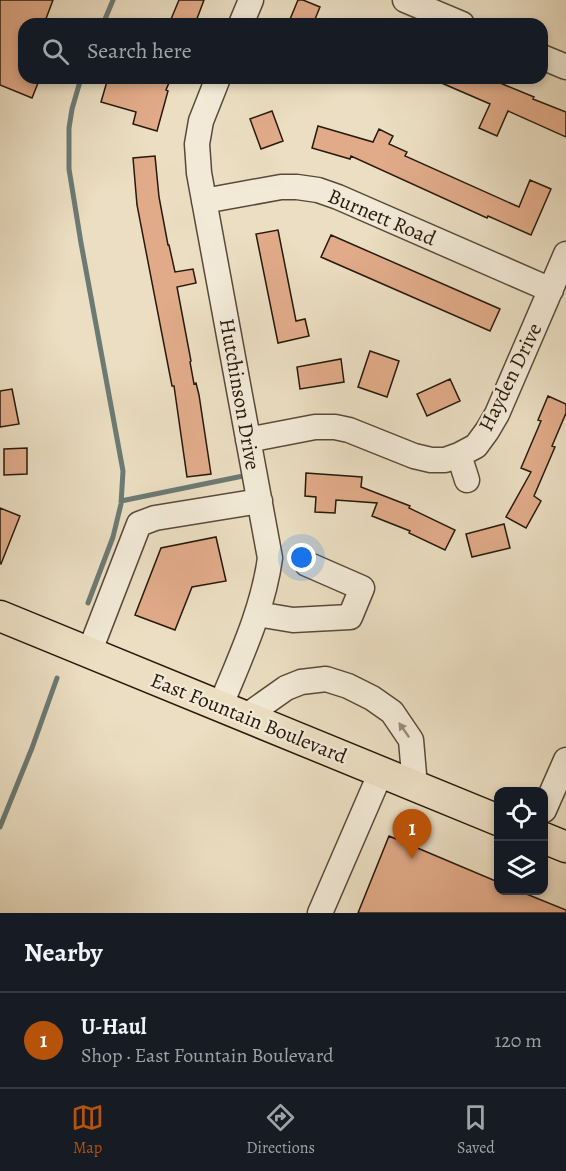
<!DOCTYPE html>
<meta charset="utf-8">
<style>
:root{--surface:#171b24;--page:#242831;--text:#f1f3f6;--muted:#9ea1a6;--line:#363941;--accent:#b45309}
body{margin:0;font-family:Alegreya,serif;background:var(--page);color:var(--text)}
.controls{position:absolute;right:18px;bottom:18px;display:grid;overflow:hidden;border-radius:12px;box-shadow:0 3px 9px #0003}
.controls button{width:54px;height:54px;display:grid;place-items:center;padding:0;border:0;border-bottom:2px solid var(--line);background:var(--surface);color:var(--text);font:30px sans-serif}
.you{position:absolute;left:302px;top:558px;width:21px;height:21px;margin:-15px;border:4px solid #fff;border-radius:50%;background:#1a73e8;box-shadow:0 0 0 9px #1a73e833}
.badge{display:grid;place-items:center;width:39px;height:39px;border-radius:50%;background:var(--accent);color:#fff;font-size:20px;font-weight:700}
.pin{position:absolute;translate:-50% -50px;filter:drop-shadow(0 2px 3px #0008)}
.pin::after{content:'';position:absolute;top:32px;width:21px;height:18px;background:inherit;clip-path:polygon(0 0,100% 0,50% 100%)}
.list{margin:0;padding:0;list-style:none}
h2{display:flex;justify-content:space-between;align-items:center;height:78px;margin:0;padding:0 24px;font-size:26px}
h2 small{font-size:20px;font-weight:400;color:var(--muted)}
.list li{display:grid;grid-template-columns:39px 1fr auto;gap:18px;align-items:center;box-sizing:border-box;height:96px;padding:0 24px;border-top:2px solid var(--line)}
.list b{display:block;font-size:22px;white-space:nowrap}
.list p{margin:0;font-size:20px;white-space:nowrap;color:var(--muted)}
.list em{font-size:20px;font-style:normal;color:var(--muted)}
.icon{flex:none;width:33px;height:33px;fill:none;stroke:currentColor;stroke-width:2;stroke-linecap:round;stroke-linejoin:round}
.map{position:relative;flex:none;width:566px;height:913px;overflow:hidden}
.search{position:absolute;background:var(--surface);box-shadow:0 3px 9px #0003;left:18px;right:18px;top:18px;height:66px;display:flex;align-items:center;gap:15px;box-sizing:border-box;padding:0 21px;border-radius:18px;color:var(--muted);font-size:22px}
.sheet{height:174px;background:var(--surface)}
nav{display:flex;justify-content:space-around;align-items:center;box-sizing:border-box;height:84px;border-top:2px solid var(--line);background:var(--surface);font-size:16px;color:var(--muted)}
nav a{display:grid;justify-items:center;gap:3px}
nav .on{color:var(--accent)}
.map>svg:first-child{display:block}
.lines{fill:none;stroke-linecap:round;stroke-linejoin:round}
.stream{stroke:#6c7a74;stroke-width:5}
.building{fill:#e1ab89;stroke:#27190c;stroke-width:1.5}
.minor-casing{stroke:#584a3a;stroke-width:27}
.major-casing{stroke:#27190c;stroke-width:33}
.minor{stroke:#f2ead7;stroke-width:24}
.major{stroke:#ebdec2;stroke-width:30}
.oneway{fill:#978c7c}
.labels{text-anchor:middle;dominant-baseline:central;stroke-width:4.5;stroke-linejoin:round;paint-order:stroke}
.street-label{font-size:21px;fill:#27190c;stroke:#f2ead7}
</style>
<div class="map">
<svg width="566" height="913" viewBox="0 0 566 913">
<rect width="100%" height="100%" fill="#ebdec2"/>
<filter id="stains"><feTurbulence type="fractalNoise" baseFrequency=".00333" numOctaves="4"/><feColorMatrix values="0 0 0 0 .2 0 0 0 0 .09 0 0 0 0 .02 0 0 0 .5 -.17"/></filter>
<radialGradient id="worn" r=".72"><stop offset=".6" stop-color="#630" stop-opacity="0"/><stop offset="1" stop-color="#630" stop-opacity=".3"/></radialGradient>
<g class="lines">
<path class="stream" d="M103 24 113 0
M81 78 72 109 69 128V169L81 243 123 471 121 504 113 537 88 603
M121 501 243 476
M0 827 32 748 57 678"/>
</g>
<path class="building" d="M0 0H53L44 24H24V78H40L32 98 0 85Z
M179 0H204L195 24H169Z
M298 0H303L320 7 313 24H288Z
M108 78H171L166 90 168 91 157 131 133 124 136 112 101 102Z
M430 78H488L534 97 533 99 566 112V137L508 111 497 136 479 128 490 104Z
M272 111 283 141 261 149 250 119Z
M318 126 373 142 379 129 393 136 389 144 407 152 405 156 519 207 530 180 551 189 531 235 488 216 487 218 351 156 350 159 312 148Z
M155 156 159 197 168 245H169L175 272 193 269 196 283 177 287 191 361 190 362 194 384 196 383 199 395 211 474 187 477 174 386H172L137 205 133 158Z
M278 230 296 321 305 319 309 336 278 343 256 234Z
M331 235 500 309 490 331 321 257Z
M370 351 399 361 387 397 358 387Z
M341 359 344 382 300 389 297 367Z
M450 379 460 401 427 416 417 394Z
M12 389 19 424 0 427V391Z
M548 396 566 404V413L552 446 555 447 534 496 541 501 526 528 506 517 531 472 521 468 541 421 538 420Z
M27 448V474L4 475V449Z
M306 473 362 477 361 487 410 506 409 508 455 530 445 550 409 533 410 531 372 516 377 503 336 500 335 513 315 512 316 497 305 496Z
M0 508 20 516 1 564 0 563Z
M504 524 510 548 472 557 466 534Z
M216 537 226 581 192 587 175 630 135 615 161 548Z
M389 836 498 882V891H519L566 910V913H358Z"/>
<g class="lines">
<g class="minor-casing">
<path id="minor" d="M405 0 462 24
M241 24 251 0
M542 57 566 67
M218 78 201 121 197 144 199 173 270 558C263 610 240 658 220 707
M204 201 281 187H297L318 190 338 197 551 290
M248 440 315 427H335L349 430 414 456 431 460H445L459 455 476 446 487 431 497 414 566 254
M459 455 467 480
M257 614 293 620 350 617 362 588 307 564
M89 653 139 524 155 518 260 501
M245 717 286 688 301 682 326 679 348 686 372 698 392 712 411 740 415 786
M544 810 566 760
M320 913 381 772"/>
</g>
<g class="major-casing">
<path id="major" d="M0 616 498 820
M544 838 566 847"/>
</g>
<use href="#minor" class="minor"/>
<use href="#major" class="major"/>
</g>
<defs><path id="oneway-solid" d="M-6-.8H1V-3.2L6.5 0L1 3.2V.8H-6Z" transform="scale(1.5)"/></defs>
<use class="oneway" href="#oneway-solid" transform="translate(404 730) rotate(-125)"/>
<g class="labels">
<g class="street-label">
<text transform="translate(382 217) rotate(23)">Burnett Road</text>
<text transform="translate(510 377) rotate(-64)">Hayden Drive</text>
<text transform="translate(240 394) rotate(80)">Hutchinson Drive</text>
<text transform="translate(249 718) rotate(22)">East Fountain Boulevard</text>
</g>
</g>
<rect width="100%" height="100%" filter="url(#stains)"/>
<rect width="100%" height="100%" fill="url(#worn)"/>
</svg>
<div class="controls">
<button><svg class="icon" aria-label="locate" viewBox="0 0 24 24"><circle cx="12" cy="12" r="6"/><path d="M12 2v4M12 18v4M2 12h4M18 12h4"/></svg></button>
<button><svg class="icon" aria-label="layers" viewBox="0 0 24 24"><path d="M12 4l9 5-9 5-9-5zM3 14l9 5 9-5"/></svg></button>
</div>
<div class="you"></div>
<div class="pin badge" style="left:412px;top:859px">1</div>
<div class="search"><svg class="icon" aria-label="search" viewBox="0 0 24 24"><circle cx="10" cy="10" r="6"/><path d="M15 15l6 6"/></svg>Search here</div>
</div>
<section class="sheet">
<h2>Nearby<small></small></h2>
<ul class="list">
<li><span class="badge">1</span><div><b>U-Haul</b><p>Shop · East Fountain Boulevard</p></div><em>120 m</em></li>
</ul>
</section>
<nav>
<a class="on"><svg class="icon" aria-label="map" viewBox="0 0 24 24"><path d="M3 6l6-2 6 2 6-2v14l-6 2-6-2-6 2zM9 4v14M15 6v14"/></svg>Map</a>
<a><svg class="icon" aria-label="directions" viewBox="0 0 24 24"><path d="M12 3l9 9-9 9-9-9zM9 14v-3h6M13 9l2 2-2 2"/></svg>Directions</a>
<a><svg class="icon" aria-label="saved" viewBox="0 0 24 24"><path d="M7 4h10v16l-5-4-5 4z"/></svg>Saved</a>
</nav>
